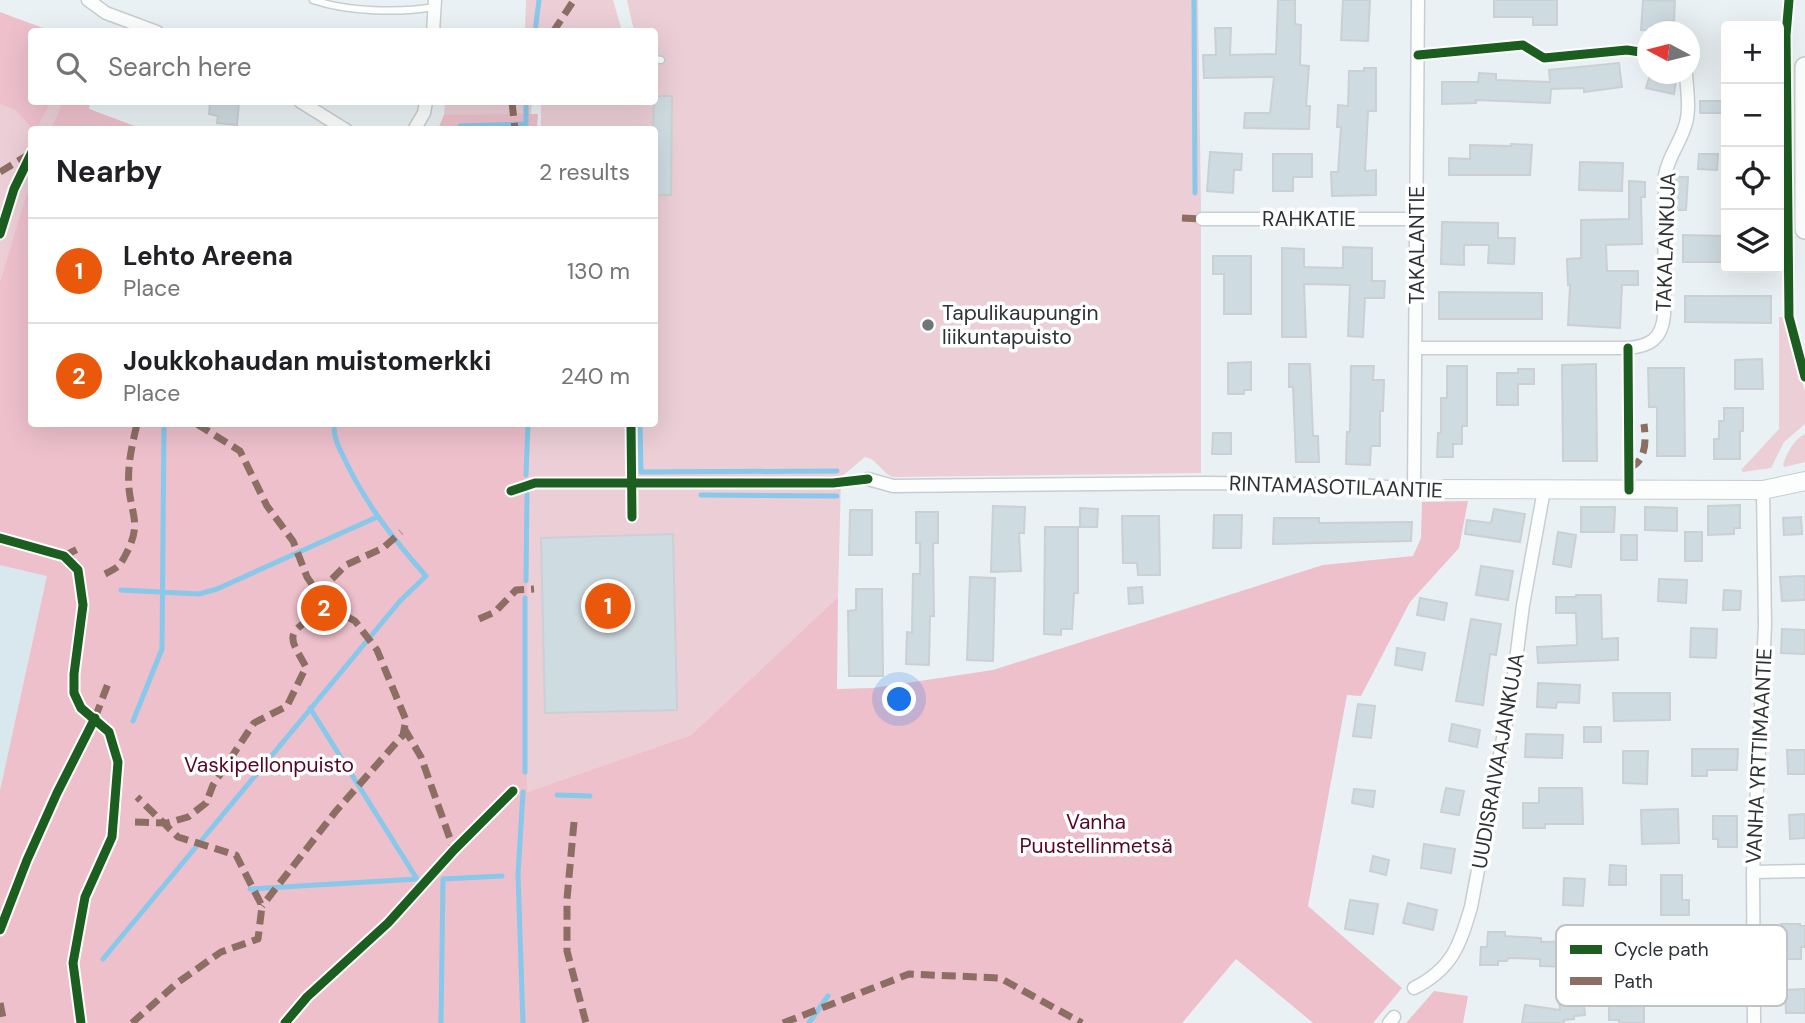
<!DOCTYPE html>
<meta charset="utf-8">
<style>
:root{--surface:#fff;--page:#f6f6f6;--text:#202124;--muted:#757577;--line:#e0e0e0;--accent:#ea580c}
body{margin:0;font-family:"DM Sans",sans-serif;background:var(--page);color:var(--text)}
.controls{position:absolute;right:21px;top:21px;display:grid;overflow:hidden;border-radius:7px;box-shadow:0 7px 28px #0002}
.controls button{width:63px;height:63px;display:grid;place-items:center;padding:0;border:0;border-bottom:2px solid var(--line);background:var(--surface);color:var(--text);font:35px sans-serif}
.compass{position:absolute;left:1637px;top:21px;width:63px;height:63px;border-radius:50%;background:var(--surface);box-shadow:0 7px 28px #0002;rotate:277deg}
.you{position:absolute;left:900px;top:700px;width:24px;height:24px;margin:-18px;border:5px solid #fff;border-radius:50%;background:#1a73e8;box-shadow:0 0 0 10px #1a73e833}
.badge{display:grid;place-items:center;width:46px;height:46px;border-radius:50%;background:var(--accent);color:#fff;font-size:23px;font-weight:700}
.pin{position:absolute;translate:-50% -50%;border:4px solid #fff;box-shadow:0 2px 7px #0006}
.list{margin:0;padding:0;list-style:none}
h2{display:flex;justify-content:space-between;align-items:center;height:91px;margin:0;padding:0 28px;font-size:30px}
h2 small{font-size:23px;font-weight:400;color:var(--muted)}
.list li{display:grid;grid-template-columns:46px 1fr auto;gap:21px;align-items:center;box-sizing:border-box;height:105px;padding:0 28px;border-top:2px solid var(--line)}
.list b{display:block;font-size:26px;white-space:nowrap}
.list p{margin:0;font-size:23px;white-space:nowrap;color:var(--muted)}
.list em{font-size:23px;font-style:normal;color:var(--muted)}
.icon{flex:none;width:38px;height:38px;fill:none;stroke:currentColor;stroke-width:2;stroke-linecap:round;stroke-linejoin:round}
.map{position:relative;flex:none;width:1805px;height:1023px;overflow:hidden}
.search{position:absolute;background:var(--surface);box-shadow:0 7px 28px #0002;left:28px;top:28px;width:630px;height:77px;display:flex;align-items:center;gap:18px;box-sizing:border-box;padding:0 24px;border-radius:7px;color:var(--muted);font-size:26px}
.panel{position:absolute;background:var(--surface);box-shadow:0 7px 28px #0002;left:28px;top:126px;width:630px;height:301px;border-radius:7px}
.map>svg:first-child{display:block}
.built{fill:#d9e7ee}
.green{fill:#ebced6}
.forest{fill:#edc0cc}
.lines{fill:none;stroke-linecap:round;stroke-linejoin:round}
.stream{stroke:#88c8ea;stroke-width:5}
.building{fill:#cedbe1;stroke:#cbd0d3;stroke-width:2}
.lane-casing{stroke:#c8cdd0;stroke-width:9}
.street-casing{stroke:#c8cdd0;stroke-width:15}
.secondary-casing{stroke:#c8cdd0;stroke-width:20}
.primary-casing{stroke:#c8cdd0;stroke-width:22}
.lane{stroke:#fcfdfd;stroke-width:6}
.street{stroke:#fcfdfd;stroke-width:12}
.secondary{stroke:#fcfdfd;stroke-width:18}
.primary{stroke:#fcfdfd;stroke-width:19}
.quiet{stroke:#8d6e63;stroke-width:7;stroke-dasharray:14 7;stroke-linecap:butt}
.cycleway-casing{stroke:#fff;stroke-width:13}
.cycleway{stroke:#1b5e20;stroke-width:9}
.poi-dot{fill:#707678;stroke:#fff;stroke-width:2.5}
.labels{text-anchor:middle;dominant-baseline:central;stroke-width:7;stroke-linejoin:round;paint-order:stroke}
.street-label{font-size:21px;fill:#2e3336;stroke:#fff}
.poi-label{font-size:21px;fill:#2e3336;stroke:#fff;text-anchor:start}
.park-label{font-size:21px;fill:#560725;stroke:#fff}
.key{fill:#fff;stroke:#c0c2c3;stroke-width:2}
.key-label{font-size:19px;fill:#2e3336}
</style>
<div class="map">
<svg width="1805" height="1023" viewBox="0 0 1805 1023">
<rect width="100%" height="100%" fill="#eaf1f4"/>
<path class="built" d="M0 565 47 576 0 791Z"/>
<path class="green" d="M526 0H613L622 31H525Z
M627 0H1198L1201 208V473L893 477C881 473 878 459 865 457L841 477 838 597 691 735 527 792 0 1023V791L47 576 0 565V47L32 102H90L89 109 142 129 32 130V424H654V130L541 129V102H654V32L634 31Z
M445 102H532L531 115H444Z
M1779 317H1785L1789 344 1805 391V424L1784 442 1771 468 1743 472 1741 470 1779 429Z
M1805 434V462L1784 467 1783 464C1788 452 1793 440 1805 434Z"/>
<path class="forest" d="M0 12 51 31 32 32V102H50L37 129H32L16 110 0 104Z
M63 102H90L89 109 142 129H51Z
M538 114 537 129H438L444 115Z
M31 179 32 424H529L527 508V792L691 735 838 597 837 689 873 688 993 670 1323 565 1413 556 1421 538 1422 502 1468 501 1459 548 1410 602 1361 696 1347 695 1308 906 1402 988 1373 1023H1313L1236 959 1182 1023H0V791L47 576 0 565V283Z
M1434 991 1468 996 1463 1023H1406Z"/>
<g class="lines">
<path class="stream" d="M1194 0 1195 193
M535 32 539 0
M526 102V130
M460 126 526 124
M640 424 641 472 837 471
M526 475 528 424
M701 495 837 496
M526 581 527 494
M121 590 199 594 217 589 377 517
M133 721 162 649 164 424
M525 772V598
M557 795 590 796
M250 889 417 879 310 708
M103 959 400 601 426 576C395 541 368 507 347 464 341 451 333 439 334 424
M441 1023 443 879 502 876
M523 1023 518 874 523 792
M809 1023 828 996"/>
</g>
<path class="building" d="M1278 0H1295V24L1301 25 1300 65 1309 66 1306 106H1310L1309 129 1244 128 1245 113H1270L1274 77 1204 78 1203 55H1216L1215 28H1231L1230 55 1276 54Z
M1343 0H1370L1368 41 1341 40Z
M1494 0H1557V25H1533V17H1494Z
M1643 0 1675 1 1674 21H1664V31L1641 30Z
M1619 63 1622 87 1584 92V88L1551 89 1550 103 1476 100V103L1442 104V82H1478L1479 73 1496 74V80L1550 82 1549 70Z
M1364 68H1376V111H1368L1365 171 1376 170V195L1332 196 1331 172H1338L1341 127H1337L1338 105 1348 106 1349 71H1364Z
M1650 74H1677L1674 94 1646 88Z
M654 96H672L671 195H654V130H653Z
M1700 101H1726V113H1700Z
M210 102H239L237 125 217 123 218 116 209 114Z
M1511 144 1532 145 1530 175H1449V158L1470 159V145L1511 146Z
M1210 152 1242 154 1241 170H1234L1233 193 1207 191Z
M1273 154H1312V177H1293V191H1273Z
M1699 154H1718L1717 170 1698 169Z
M1580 162 1623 163 1622 191 1579 190Z
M1676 177H1688L1686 210H1674Z
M1629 181 1645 182V197H1641L1642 244 1606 245 1607 271H1638V285H1622L1620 328 1568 325 1570 285H1568L1567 259 1581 258V220L1629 219Z
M1442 222 1498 223V238H1515L1514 264 1488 263 1489 245H1464V265L1441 264Z
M1683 235 1726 236V262H1683Z
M1343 247 1372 248V281H1385L1384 298H1365L1363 337 1348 336 1350 285 1304 284 1306 337H1282V248L1304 249V267L1343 268Z
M1213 256H1251V314H1224V274H1213Z
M1439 292 1542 293V319H1439Z
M1685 296H1771V323L1685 322Z
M1762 359 1763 389H1735V360Z
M1251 362V390H1244V394H1228V363Z
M1289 364H1310L1313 436H1318L1319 462H1296L1293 387H1289Z
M1596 364 1597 461H1563L1562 365Z
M1351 366H1374L1373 380H1384L1383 411H1380V446H1371L1370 465 1346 464 1347 432H1350Z
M1447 366H1467V426H1462V444H1453V457H1437L1438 433H1441V398H1447Z
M1648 368H1684L1685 456H1657V407H1649Z
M1518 369H1534V384H1518V405H1497V373H1518Z
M1724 408H1743V431H1740V459H1714V439H1719V421H1724Z
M1213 433H1231V454H1212Z
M1740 505V528H1734V534L1708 535V506Z
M993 506 1025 507 1024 533H1019L1021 571 991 572Z
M1581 507H1615L1614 532H1581Z
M1645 507 1677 508V531L1645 530Z
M1080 508 1098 509 1097 527H1080Z
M1494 509 1525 514 1520 542 1465 534 1467 520 1491 523Z
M850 510H872V555H849Z
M916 512H938V543H933L934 616H930L929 665 906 664 907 632 912 633 913 574H920V543H916Z
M1214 515H1242L1241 548H1213Z
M1122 516H1159L1160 575H1138L1137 563H1123Z
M1801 517 1802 534 1784 535 1783 518Z
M1274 518H1319V523L1412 522 1411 541 1273 544Z
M1045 527H1078V593H1074L1072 629H1061V635L1044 634Z
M1558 532 1576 535 1571 567 1553 564Z
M1685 532H1702V561H1685Z
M673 534 677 710 545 713 541 538Z
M1621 535H1637V560H1621Z
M1481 566 1513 571 1508 600 1476 595Z
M1805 576V600L1782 601 1780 577Z
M970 577 995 578 993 661 967 660Z
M1659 579 1687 580 1686 603 1658 601Z
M1142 587 1143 603 1129 604 1128 588Z
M856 589H882L883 676H849L848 611 856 610Z
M1724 590 1741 591 1740 610H1723Z
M1576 595H1601L1602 639 1618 638V660L1538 663 1537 647 1577 645 1576 613H1556V597H1576Z
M1420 598 1447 603 1444 620 1417 615Z
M1471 619 1501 624 1496 655 1490 654 1483 705 1456 701Z
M1691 628 1717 629 1716 658 1690 657Z
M1782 629 1805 630V654L1781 653Z
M1397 648 1425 653 1422 670 1395 665Z
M1538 683 1580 685 1579 703 1557 702 1556 708 1537 707Z
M1613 693H1670V720L1614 721Z
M1358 704 1375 706 1371 738 1353 736Z
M1452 724 1480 730 1477 747 1449 741Z
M1584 727H1601V742H1584Z
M1526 734 1563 735 1562 758 1525 757Z
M1692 749H1738L1737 770H1707V776H1692Z
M1787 750H1805V774H1788Z
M1623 751H1648L1647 784 1623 783Z
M1446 788 1464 791 1459 815 1441 812Z
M1539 788H1582L1583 824H1545V828H1523V803H1539Z
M1354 789 1375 791 1373 807 1352 803Z
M1678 809 1679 843 1642 844 1641 810Z
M1805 814V838L1790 839 1789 815Z
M1713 816H1737V847H1718V839H1713Z
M1424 844 1455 849 1451 873 1421 868Z
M1373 856 1389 860 1386 875 1370 871Z
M1610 865 1626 866V885H1609Z
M1661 875H1682V900H1689V915H1661Z
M1564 878 1585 879 1583 906 1563 905Z
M1350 900 1378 904 1373 934 1345 929Z
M1408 903 1437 910 1433 930 1403 923Z
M1781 924H1800V926H1805V947H1801V959H1781Z
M1488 932H1505V936L1541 938V942L1591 941V954H1582V961L1572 960V967L1540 966V959L1508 958 1507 961H1498V965H1480L1481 947H1487Z
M1647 940 1676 942 1675 972 1626 970 1624 996 1644 997V1023H1619V1020H1609V979H1607L1610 953 1646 956Z
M1805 989V1013H1786L1785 990Z
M1583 995 1585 1015 1574 1016V1019L1564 1020V1023H1522L1525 1005 1560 1010 1559 997Z"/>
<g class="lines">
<g class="lane-casing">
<path id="lane" d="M313 0C348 12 399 13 435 7
M654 59 661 60"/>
</g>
<g class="street-casing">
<path id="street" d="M88 0 106 13 157 32
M433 32 435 0
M301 102 346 130
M414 130 424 113 426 102
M1202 219H1417
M1416 348H1628C1650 346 1662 339 1664 315L1665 175C1669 156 1678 146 1684 129 1691 112 1687 91 1686 74
M868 479 893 486 1206 483 1359 485 1414 489 1418 0
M1753 872 1805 871
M1414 988C1452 969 1460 945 1471 907L1512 691 1523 605 1544 490
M1389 1023 1394 1017
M1754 1023 1753 872 1765 625 1763 490"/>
</g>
<g class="secondary-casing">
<path id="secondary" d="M1414 489 1763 490 1805 481"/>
</g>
<g class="primary-casing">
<path id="primary" d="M1805 67V229"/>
</g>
<use href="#lane" class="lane"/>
<use href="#street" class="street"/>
<use href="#secondary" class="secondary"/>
<use href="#primary" class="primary"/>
<path class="quiet" d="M553 32 574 0
M512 102 515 130
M0 172 28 155
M1182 218 1202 219
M197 424 240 451 267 506 293 541 307 577 320 596 333 609 355 621 377 650 406 720 403 735 336 811 262 906
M1629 468C1647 461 1646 440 1644 424
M64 556 80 548
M105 574C119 567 120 566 127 552 141 524 132 516 129 489 127 466 132 445 137 424
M479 619 495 612 516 590 534 589
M95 718 109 681
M404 728 421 757 454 850
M135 822 167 823 188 817 206 803 213 785 254 723 287 706 306 667C291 639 283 635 314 617L323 588 346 565 383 548 401 532
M574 822 567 899V951L586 1023
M0 1003 4 1023
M132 1023 177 983 221 952 258 939 262 906 236 855 178 837 137 797
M783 1023 909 974 1000 978 1082 1023"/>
<g class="cycleway-casing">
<path id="cycleway" d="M1789 0 1786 35 1789 317 1805 377
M1418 55 1523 45 1544 58 1627 50 1647 53
M0 234 14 189 32 152
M1628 348 1629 490
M631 424 632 517
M511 491 535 483H833L868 479
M0 538 64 556 78 570 83 605 74 674V693L81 708 109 732 118 762 112 837 85 897 73 963 81 1023
M0 930 27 860 57 793 95 718
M285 1023 307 997 388 923 454 850 513 791"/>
</g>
<use href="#cycleway" class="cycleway"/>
</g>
<circle class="poi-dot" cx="928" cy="325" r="7"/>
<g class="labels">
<g class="street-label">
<text x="1309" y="219">RAHKATIE</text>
<text transform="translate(1666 242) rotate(-88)">TAKALANKUJA</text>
<text transform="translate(1417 245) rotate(-90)">TAKALANTIE</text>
<text transform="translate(1336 487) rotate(2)">RINTAMASOTILAANTIE</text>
<text transform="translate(1759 756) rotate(-87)">VANHA YRTTIMAANTIE</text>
<text transform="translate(1498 761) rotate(-80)">UUDISRAIVAAJANKUJA</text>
</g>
<g class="poi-label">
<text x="942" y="313">Tapulikaupungin<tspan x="942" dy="24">liikuntapuisto</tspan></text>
</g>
<g class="park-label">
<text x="269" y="765">Vaskipellonpuisto</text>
<text x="1096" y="822">Vanha<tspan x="1096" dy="24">Puustellinmetsä</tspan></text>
</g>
</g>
<rect x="1556" y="925" width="231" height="81" rx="10" class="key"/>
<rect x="1570" y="945" width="32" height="9" fill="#1b5e20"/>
<rect x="1570" y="977" width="32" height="8" fill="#8d6e63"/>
<g class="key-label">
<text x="1614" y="956">Cycle path</text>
<text x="1614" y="988">Path</text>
</g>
</svg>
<div class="controls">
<button>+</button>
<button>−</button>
<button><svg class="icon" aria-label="locate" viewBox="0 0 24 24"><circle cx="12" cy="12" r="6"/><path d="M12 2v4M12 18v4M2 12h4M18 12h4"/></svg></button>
<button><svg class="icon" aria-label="layers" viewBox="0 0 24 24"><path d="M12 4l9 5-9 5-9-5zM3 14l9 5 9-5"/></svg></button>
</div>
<svg class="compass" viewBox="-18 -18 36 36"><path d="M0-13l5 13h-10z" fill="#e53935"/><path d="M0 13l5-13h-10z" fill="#757577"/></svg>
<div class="you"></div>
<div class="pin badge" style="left:608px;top:606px">1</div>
<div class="pin badge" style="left:324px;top:608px">2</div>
<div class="search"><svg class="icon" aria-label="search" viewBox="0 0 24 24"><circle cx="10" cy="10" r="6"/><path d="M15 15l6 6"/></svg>Search here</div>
<section class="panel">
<h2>Nearby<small>2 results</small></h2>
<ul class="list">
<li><span class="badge">1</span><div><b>Lehto Areena</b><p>Place</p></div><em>130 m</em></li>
<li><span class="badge">2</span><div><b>Joukkohaudan muistomerkki</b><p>Place</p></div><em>240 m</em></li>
</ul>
</section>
</div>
